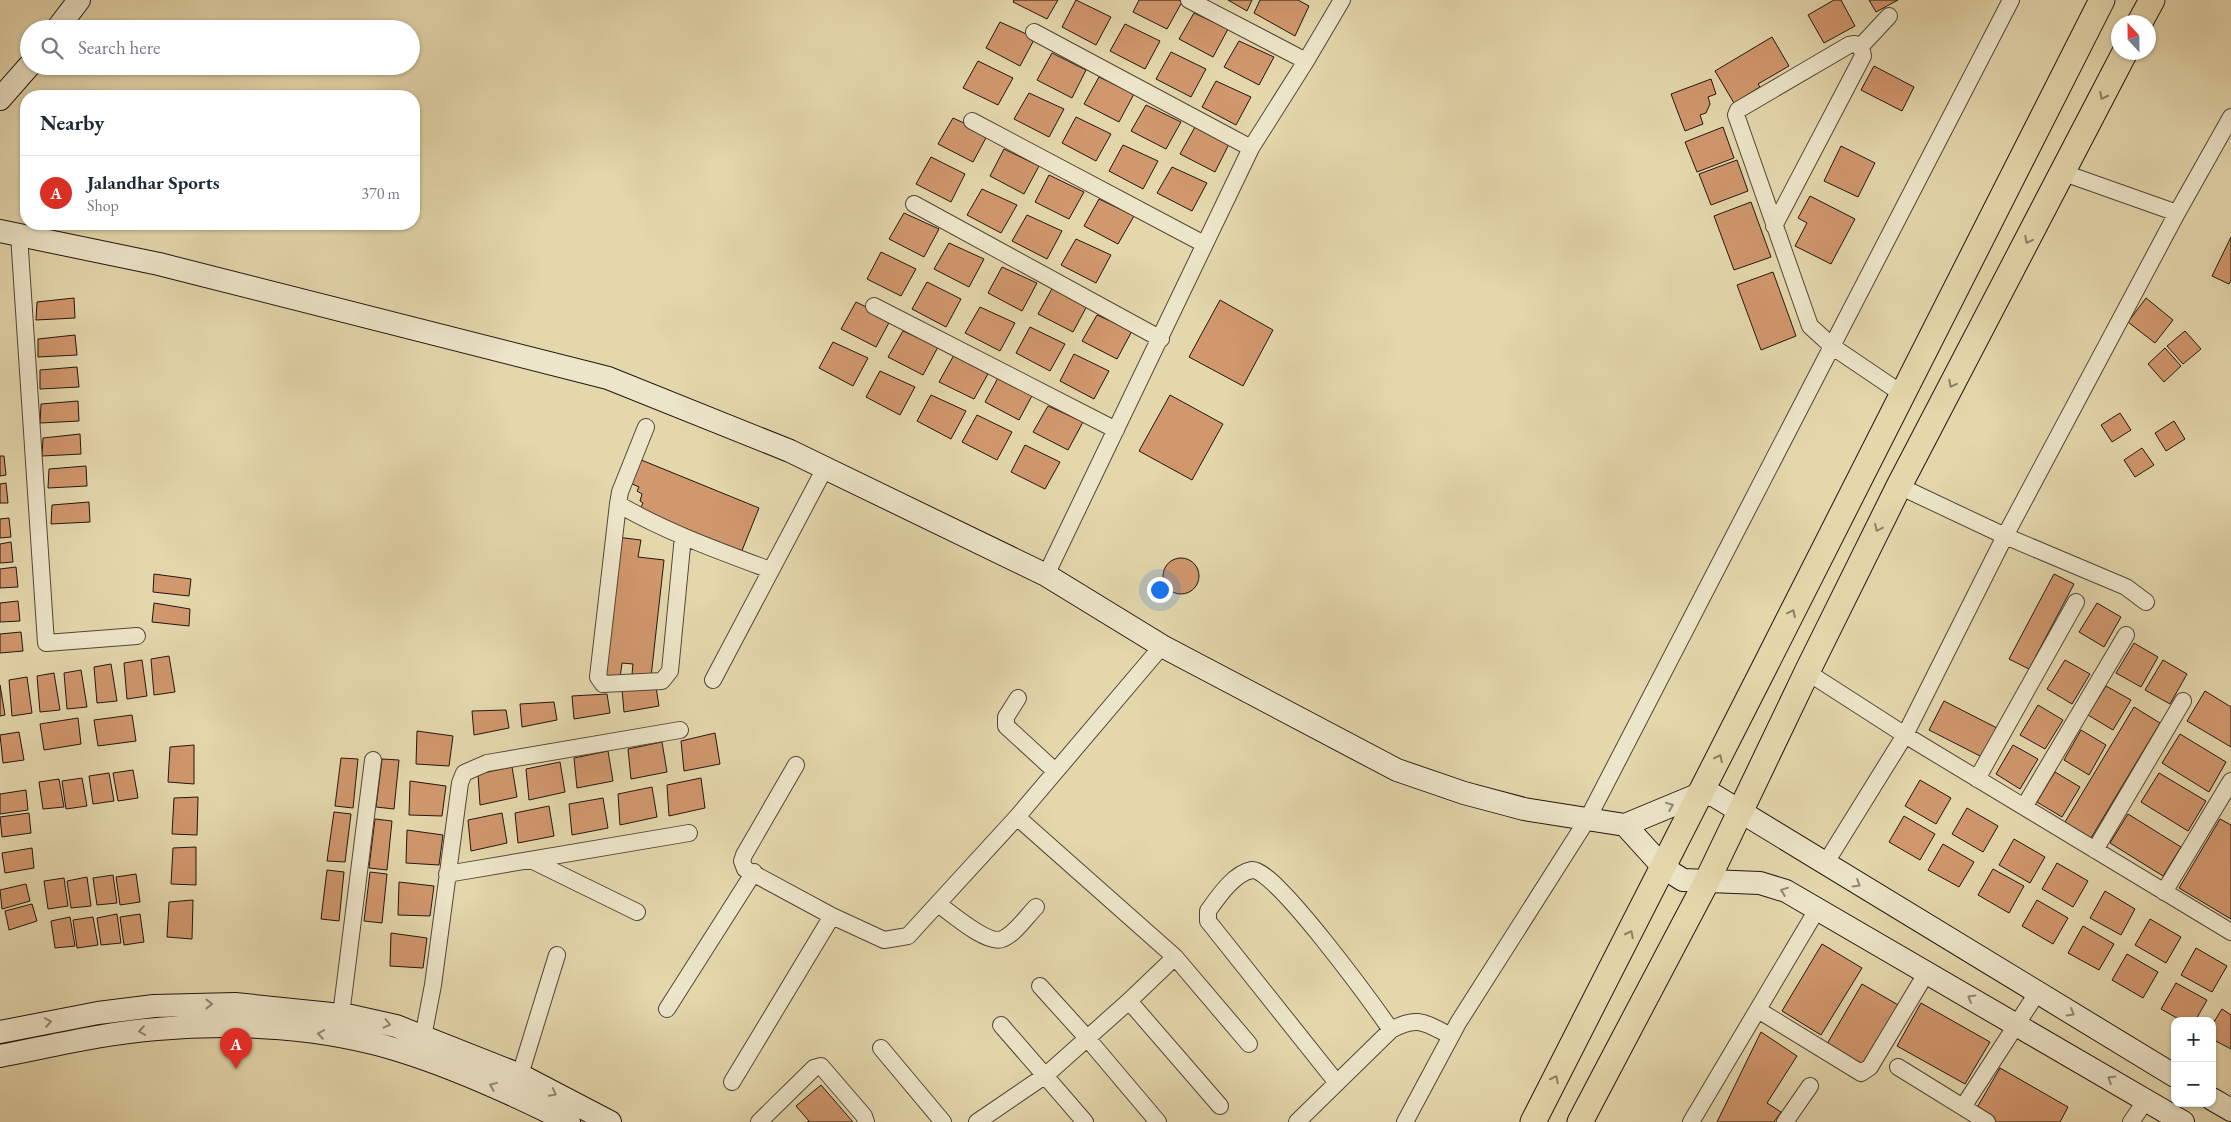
<!DOCTYPE html>
<meta charset="utf-8">
<style>
:root{--surface:#fff;--page:#f6f6f7;--text:#1f2937;--muted:#747a83;--line:#e0e1e3;--accent:#d93025}
body{margin:0;font-family:"EB Garamond",serif;background:var(--page);color:var(--text)}
.controls{position:absolute;right:15px;bottom:15px;display:grid;overflow:hidden;border-radius:10px;box-shadow:0 1px 4px #0004}
.controls button{width:45px;height:45px;display:grid;place-items:center;padding:0;border:0;border-bottom:1px solid var(--line);background:var(--surface);color:var(--text);font:25px sans-serif}
.compass{position:absolute;left:2111px;top:15px;width:45px;height:45px;border-radius:50%;background:var(--surface);box-shadow:0 1px 4px #0004;rotate:338deg}
.you{position:absolute;left:1159px;top:589px;width:18px;height:18px;margin:-12px;border:4px solid #fff;border-radius:50%;background:#1a73e8;box-shadow:0 0 0 8px #1a73e833}
.badge{display:grid;place-items:center;width:32px;height:32px;border-radius:50%;background:var(--accent);color:#fff;font-size:16px;font-weight:700}
.pin{position:absolute;translate:-50% -41px;filter:drop-shadow(0 1px 2px #0008)}
.pin::after{content:'';position:absolute;top:26px;width:18px;height:15px;background:inherit;clip-path:polygon(0 0,100% 0,50% 100%)}
.list{margin:0;padding:0;list-style:none}
h2{display:flex;justify-content:space-between;align-items:center;height:65px;margin:0;padding:0 20px;font-size:21px}
h2 small{font-size:16px;font-weight:400;color:var(--muted)}
.list li{display:grid;grid-template-columns:32px 1fr auto;gap:15px;align-items:center;box-sizing:border-box;height:75px;padding:0 20px;border-top:1px solid var(--line)}
.list b{display:block;font-size:19px;white-space:nowrap}
.list p{margin:0;font-size:16px;white-space:nowrap;color:var(--muted)}
.list em{font-size:16px;font-style:normal;color:var(--muted)}
.icon{flex:none;width:28px;height:28px;fill:none;stroke:currentColor;stroke-width:2;stroke-linecap:round;stroke-linejoin:round}
.map{position:relative;flex:none;width:2231px;height:1122px;overflow:hidden}
.search{position:absolute;background:var(--surface);box-shadow:0 1px 4px #0004;left:20px;top:20px;width:400px;height:55px;display:flex;align-items:center;gap:12px;box-sizing:border-box;padding:0 18px;border-radius:28px;color:var(--muted);font-size:19px}
.panel{position:absolute;background:var(--surface);box-shadow:0 1px 4px #0004;left:20px;top:90px;width:400px;height:140px;border-radius:20px}
.map>svg:first-child{display:block}
.building{fill:#d1976d;stroke:#231610}
.lines{fill:none;stroke-linecap:round;stroke-linejoin:round}
.street-casing{stroke:#534637;stroke-width:18}
.secondary-casing{stroke:#231610;stroke-width:24}
.primary-casing{stroke:#231610;stroke-width:27}
.street{stroke:#ede5c9;stroke-width:16}
.secondary{stroke:#ede5c9;stroke-width:22}
.primary{stroke:#e4d7ac;stroke-width:25}
.oneway{stroke:#8d8066}
.oneway2{stroke:#928876}
</style>
<div class="map">
<svg width="2231" height="1122" viewBox="0 0 2231 1122">
<rect width="100%" height="100%" fill="#e4d7ac"/>
<filter id="stains"><feTurbulence type="fractalNoise" baseFrequency=".004" numOctaves="4"/><feColorMatrix values="0 0 0 0 .2 0 0 0 0 .09 0 0 0 0 .02 0 0 0 .5 -.17"/></filter>
<radialGradient id="worn" r=".72"><stop offset=".6" stop-color="#630" stop-opacity="0"/><stop offset="1" stop-color="#630" stop-opacity=".3"/></radialGradient>
<path class="building" d="M1014 0H1058L1047 19 1013 2Z
M1076 0 1111 17 1096 45 1062 27Z
M1139 0H1179L1182 2 1167 29 1133 12Z
M1228 0H1252L1247 11Z
M1260 0H1298L1309 6 1295 36 1254 13Z
M1834 0H1841L1855 26 1824 43 1808 15Z
M1869 0H1898L1876 12Z
M1194 13 1228 29 1213 57 1179 39Z
M1000 22 1035 38 1020 66 986 48Z
M1125 24 1160 41 1145 69 1110 51Z
M1772 37 1789 66 1758 84 1760 87 1734 103 1715 71Z
M1239 41 1274 57 1259 85 1224 67Z
M1171 52 1206 69 1191 97 1156 79Z
M1052 53 1086 70 1072 98 1037 80Z
M978 61 1013 78 998 105 963 88Z
M1874 66 1914 87 1902 111 1861 90Z
M1099 77 1134 94 1119 122 1084 104Z
M1711 79 1716 94 1708 97 1710 104 1706 113 1700 115 1703 124 1685 131 1671 94Z
M1216 81 1251 97 1236 125 1202 107Z
M1029 93 1064 109 1049 137 1014 119Z
M1146 105 1181 122 1166 149 1131 131Z
M1076 117 1111 134 1096 161 1062 143Z
M953 118 988 134 973 162 938 144Z
M1195 127 1229 144 1215 172 1180 154Z
M1723 127 1734 158 1697 172 1685 142Z
M1123 145 1158 161 1143 189 1109 171Z
M1841 146 1875 163 1858 197 1824 181Z
M1004 149 1039 166 1024 194 990 176Z
M931 157 965 174 951 202 916 184Z
M1737 160 1748 191 1711 205 1699 174Z
M1172 167 1207 183 1192 211 1157 193Z
M1049 175 1084 192 1069 219 1035 202Z
M982 189 1017 205 1001 233 967 215Z
M1810 196 1855 219 1831 264 1795 246 1807 223 1798 218Z
M1099 199 1134 216 1118 244 1084 226Z
M1751 202 1771 257 1734 270 1714 216Z
M904 213 939 229 924 257 889 239Z
M1027 215 1062 231 1047 259 1012 241Z
M2231 237V280L2229 284 2212 276Z
M1076 239 1111 255 1096 283 1061 265Z
M949 243 984 259 969 287 934 269Z
M881 252 916 269 901 296 867 279Z
M1002 267 1037 283 1022 311 988 293Z
M1773 272 1796 336 1761 350 1737 285Z
M927 282 961 299 946 327 912 309Z
M1053 287 1088 304 1073 332 1038 314Z
M74 298 75 318 36 320 37 302Z
M2146 298 2173 320 2155 343 2128 322Z
M1220 300 1273 330 1243 386 1189 357Z
M856 302 891 319 876 347 841 329Z
M980 307 1015 323 1000 351 965 333Z
M1097 315 1132 331 1117 359 1082 341Z
M1030 327 1065 344 1050 371 1016 353Z
M903 331 938 347 923 375 888 357Z
M2185 331 2201 349 2183 364 2167 346Z
M75 335 77 355 38 357V339Z
M833 342 868 358 853 386 819 368Z
M2165 348 2181 366 2164 382 2148 364Z
M1074 354 1109 371 1094 399 1060 381Z
M954 355 989 372 974 399 939 382Z
M77 367 79 387 40 389V370Z
M880 371 915 387 900 415 866 397Z
M999 376 1034 392 1019 420 985 402Z
M931 395 966 411 951 439 917 421Z
M1170 395 1223 424 1192 480 1139 451Z
M78 401 79 421 40 423 41 404Z
M1048 406 1083 422 1068 450 1033 432Z
M2120 413 2131 430 2112 442 2101 425Z
M977 415 1012 432 997 460 962 442Z
M2174 421 2185 439 2166 451 2155 433Z
M80 434 81 454 42 456 43 438Z
M1025 445 1060 462 1045 489 1011 472Z
M2142 448 2154 465 2135 477 2124 460Z
M0 456H4L6 475 0 476Z
M634 457 759 508 741 553 639 511 643 503 640 501 642 494 637 491 639 487 628 482Z
M86 466 87 486 48 488 49 469Z
M6 483 8 503H0V484Z
M89 502 90 522 51 524 52 505Z
M9 518 11 537 0 538V519Z
M616 537 641 540 638 557 664 560 651 677 632 674 633 664 622 663 620 678 600 676Z
M11 542 13 562 0 563V544Z
M1163 576a18 18 0 1 1 36 0a18 18 0 1 1-36 0Z
M16 567 18 587 0 588V569Z
M154 574 191 579 189 596 153 592Z
M2054 574 2074 584 2029 669 2009 659Z
M18 601 20 621 0 622V603Z
M154 603 190 609 189 626 152 622Z
M2097 603 2121 617 2104 647 2079 632Z
M21 632 23 651 0 653V634Z
M2134 643 2158 657 2141 687 2116 673Z
M169 656 175 692 154 695 151 659Z
M142 660 147 696 127 699 124 663Z
M2065 660 2090 674 2072 704 2047 689Z
M2163 660 2187 674 2170 704 2145 690Z
M111 664 117 701 97 703 94 667Z
M81 670 87 707 67 709 64 673Z
M54 673 60 710 40 712 37 676Z
M27 677 32 713 12 716 9 680Z
M0 685 5 715 0 716Z
M2106 686 2131 700 2113 730 2088 715Z
M656 687 659 706 624 712 622 689Z
M2205 691 2231 707V747L2187 721Z
M607 694 610 713 574 719 572 696Z
M1944 701 1997 728 1982 757 1929 730Z
M554 702 557 720 522 727 520 704Z
M2038 705 2063 720 2045 749 2020 735Z
M2134 707 2160 723 2091 838 2065 822Z
M506 710 509 728 474 735 472 711Z
M132 715 136 741 98 746 94 720Z
M78 718 81 744 44 750 40 724Z
M2081 730 2106 745 2089 775 2064 760Z
M417 731 453 736 449 766 416 764Z
M19 732 24 760 3 763 0 735Z
M715 733 720 764 684 771 681 741Z
M2180 734 2226 762 2209 792 2162 763Z
M662 742 667 772 631 779 628 749Z
M194 745V784L168 782 170 747Z
M2013 745 2038 759 2020 789 1996 774Z
M608 751 613 781 577 788 574 758Z
M341 758 358 759 353 808 335 806Z
M382 759 399 760 394 809 376 807Z
M560 762 565 792 529 800 526 769Z
M512 767 517 797 480 805 478 774Z
M133 770 138 798 118 801 113 773Z
M2055 772 2080 787 2062 817 2037 802Z
M109 773 114 801 93 804 89 776Z
M2159 773 2206 801 2188 831 2141 802Z
M82 778 87 806 66 809 62 781Z
M701 778 705 808 669 816 667 785Z
M59 779 64 807 43 809 39 782Z
M1920 780 1951 798 1936 824 1905 806Z
M410 781 446 786 442 816 409 815Z
M652 787 657 817 620 825 618 794Z
M26 790 28 810 0 814V794Z
M198 797 197 835 172 834 174 798Z
M603 798 608 828 572 835 569 804Z
M549 806 554 836 518 843 515 813Z
M1967 808 1998 826 1983 852 1952 834Z
M334 812 351 814 345 862 327 861Z
M29 813 31 833 2 837 0 817Z
M502 813 507 843 471 851 468 820Z
M2128 814 2181 847 2163 876 2110 843Z
M1904 816 1935 834 1920 860 1889 842Z
M375 819 392 821 387 870 369 868Z
M2220 819 2231 825V919L2179 888Z
M407 830 443 835 439 865 406 863Z
M2014 839 2045 857 2030 883 1999 865Z
M1943 844 1974 862 1959 887 1928 870Z
M196 847V885L171 884 173 848Z
M32 848 34 868 5 873 2 853Z
M2057 863 2088 881 2073 907 2042 889Z
M1993 869 2024 886 2009 913 1978 895Z
M327 870 344 872 339 921 321 919Z
M370 872 387 874 382 923 364 921Z
M136 874 140 902 120 905 116 877Z
M113 875 117 903 97 905 93 878Z
M87 877 91 906 71 908 67 881Z
M64 878 68 906 48 909 44 881Z
M399 882 434 886 430 916 398 915Z
M26 884 30 901 2 909 0 890Z
M2105 891 2135 909 2121 935 2090 918Z
M193 900 192 939 167 937 169 902Z
M2037 900 2068 918 2053 944 2022 926Z
M32 904 37 921 9 930 5 911Z
M117 914 121 943 101 945 97 918Z
M140 914 144 942 124 945 120 917Z
M70 917 75 946 55 948 51 921Z
M93 917 98 945 77 948 73 920Z
M2150 919 2181 937 2166 963 2135 945Z
M2083 926 2114 944 2099 970 2068 953Z
M391 933 427 938 423 968 390 966Z
M1822 944 1862 968 1821 1035 1782 1011Z
M2196 948 2227 966 2212 992 2181 975Z
M2127 954 2158 972 2143 998 2112 980Z
M2176 983 2207 1000 2195 1021H2182L2161 1009Z
M1862 984 1900 1006 1865 1066 1827 1044Z
M1921 1003 1990 1042 1965 1084 1897 1046Z
M2222 1009 2231 1015V1049L2212 1039V1025Z
M1761 1032 1797 1056 1767 1103 1781 1112 1774 1122H1717Z
M2000 1068 2068 1107 2060 1122H1995L1975 1111Z
M821 1085 853 1122H807L809 1121 796 1106Z"/>
<g class="lines">
<g class="street-casing">
<path id="street" d="M1189 0 1306 61
M1034 32 1251 148
M1861 46 1889 16
M972 121 1204 244
M2064 173 2177 213
M914 204 1161 339
M1774 226 1863 56 1861 46 1855 44 1849 45 1738 110 1736 115 1810 326 1833 347 1901 393
M19 235 46 643 137 636
M874 306 1116 430
M646 427 620 492 618 504C666 532 719 551 770 570
M1899 486 2005 536 2126 587 2146 602
M618 504 598 677 603 684 662 681 670 671 683 536
M1046 575 1251 148 1306 61 1342 0
M1807 672 1905 735 2231 932
M713 680 825 468
M1018 698 1006 717V726L1055 771
M796 765 744 855 742 861 745 869 832 916
M1977 779 2076 602
M2024 807 2126 635
M1017 817 1175 957 1249 1044
M2095 850 2183 701
M531 860 637 912
M1825 864 1905 735 2005 536 2177 213 2231 117
M447 874 689 833
M2164 892 2231 781
M938 904C951 913 987 945 1002 939 1014 935 1026 917 1036 907
M1040 986 1087 1038 1158 1122
M1129 1001 1220 1106
M667 1009 754 872
M1758 1010 1861 1073 1870 1067 1927 972
M341 1015 373 760
M1001 1025 1085 1122
M423 1037 433 985 460 783 464 773 487 763 680 730
M881 1048 943 1122
M1898 1067 1987 1122
M520 1075 557 955
M732 1082 832 916 884 940 908 936 1017 817 1162 646
M1337 1083 1208 921V911C1218 897 1234 873 1252 870 1274 867 1375 1007 1391 1030
M1963 1107 2037 993
M759 1122 814 1068 821 1066 864 1116 866 1122
M977 1122 1046 1075 1129 1001 1175 957
M1297 1122 1391 1030C1418 1015 1425 1023 1451 1036
M1405 1122 1458 1023 1587 820 2011 0
M1691 1122 1818 908
M1785 1122 1810 1086
M2131 1122 2146 1100"/>
</g>
<g class="secondary-casing">
<path id="secondary" d="M57 29 79 0
M0 99 29 66
M0 231 159 264 608 378 790 451 825 468 1046 575 1162 646 1397 770 1464 793 1524 809 1625 825 1702 793 1715 796 2175 1076
M1625 825 1664 868 1683 880 1760 883 1786 891 2183 1122
M0 1032 98 1013 154 1006 235 1004 351 1016 396 1026 520 1075 610 1122
M0 1056C52 1046 104 1033 157 1029 237 1022 324 1027 401 1051 459 1069 515 1095 569 1122
M2212 1099 2231 1110"/>
</g>
<g class="primary-casing">
<path id="primary" d="M2140 22 2152 0
M1533 1122C1725 749 1911 374 2102 0
M1580 1122 1707 881 1807 672 1899 486 2125 52"/>
</g>
<use href="#street" class="street"/>
<use href="#secondary" class="secondary"/>
<use href="#primary" class="primary"/>
</g>
<defs><path id="oneway-chevron" d="M-2-3.5L2.5 0L-2 3.5" fill="none" stroke-width="1.6" stroke-linecap="round" stroke-linejoin="round" transform="scale(1.25)"/></defs>
<g class="oneway">
<use href="#oneway-chevron" transform="translate(2103 96) rotate(117)"/>
<use href="#oneway-chevron" transform="translate(2028 240) rotate(118)"/>
<use href="#oneway-chevron" transform="translate(1952 384) rotate(118)"/>
<use href="#oneway-chevron" transform="translate(1878 528) rotate(116)"/>
<use href="#oneway-chevron" transform="translate(1792 613) rotate(-64)"/>
<use href="#oneway-chevron" transform="translate(1719 758) rotate(-64)"/>
<use href="#oneway-chevron" transform="translate(1630 934) rotate(-63)"/>
<use href="#oneway-chevron" transform="translate(1555 1079) rotate(-63)"/>
</g>
<g class="oneway2">
<use href="#oneway-chevron" transform="translate(1670 806) rotate(-22)"/>
<use href="#oneway-chevron" transform="translate(1857 884) rotate(31)"/>
<use href="#oneway-chevron" transform="translate(1784 891) rotate(-159)"/>
<use href="#oneway-chevron" transform="translate(1971 998) rotate(-150)"/>
<use href="#oneway-chevron" transform="translate(209 1004)"/>
<use href="#oneway-chevron" transform="translate(2071 1013) rotate(31)"/>
<use href="#oneway-chevron" transform="translate(48 1022) rotate(-9)"/>
<use href="#oneway-chevron" transform="translate(387 1024) rotate(14)"/>
<use href="#oneway-chevron" transform="translate(142 1031) rotate(172)"/>
<use href="#oneway-chevron" transform="translate(321 1034) rotate(-172)"/>
<use href="#oneway-chevron" transform="translate(2111 1079) rotate(-149)"/>
<use href="#oneway-chevron" transform="translate(493 1086) rotate(-158)"/>
<use href="#oneway-chevron" transform="translate(553 1093) rotate(27)"/>
</g>
<rect width="100%" height="100%" filter="url(#stains)"/>
<rect width="100%" height="100%" fill="url(#worn)"/>
</svg>
<div class="controls">
<button>+</button>
<button>−</button>
</div>
<svg class="compass" viewBox="-18 -18 36 36"><path d="M0-13l5 13h-10z" fill="#e53935"/><path d="M0 13l5-13h-10z" fill="#747a83"/></svg>
<div class="you"></div>
<div class="pin badge" style="left:236px;top:1069px">A</div>
<div class="search"><svg class="icon" aria-label="search" viewBox="0 0 24 24"><circle cx="10" cy="10" r="6"/><path d="M15 15l6 6"/></svg>Search here</div>
<section class="panel">
<h2>Nearby<small></small></h2>
<ul class="list">
<li><span class="badge">A</span><div><b>Jalandhar Sports</b><p>Shop</p></div><em>370 m</em></li>
</ul>
</section>
</div>
